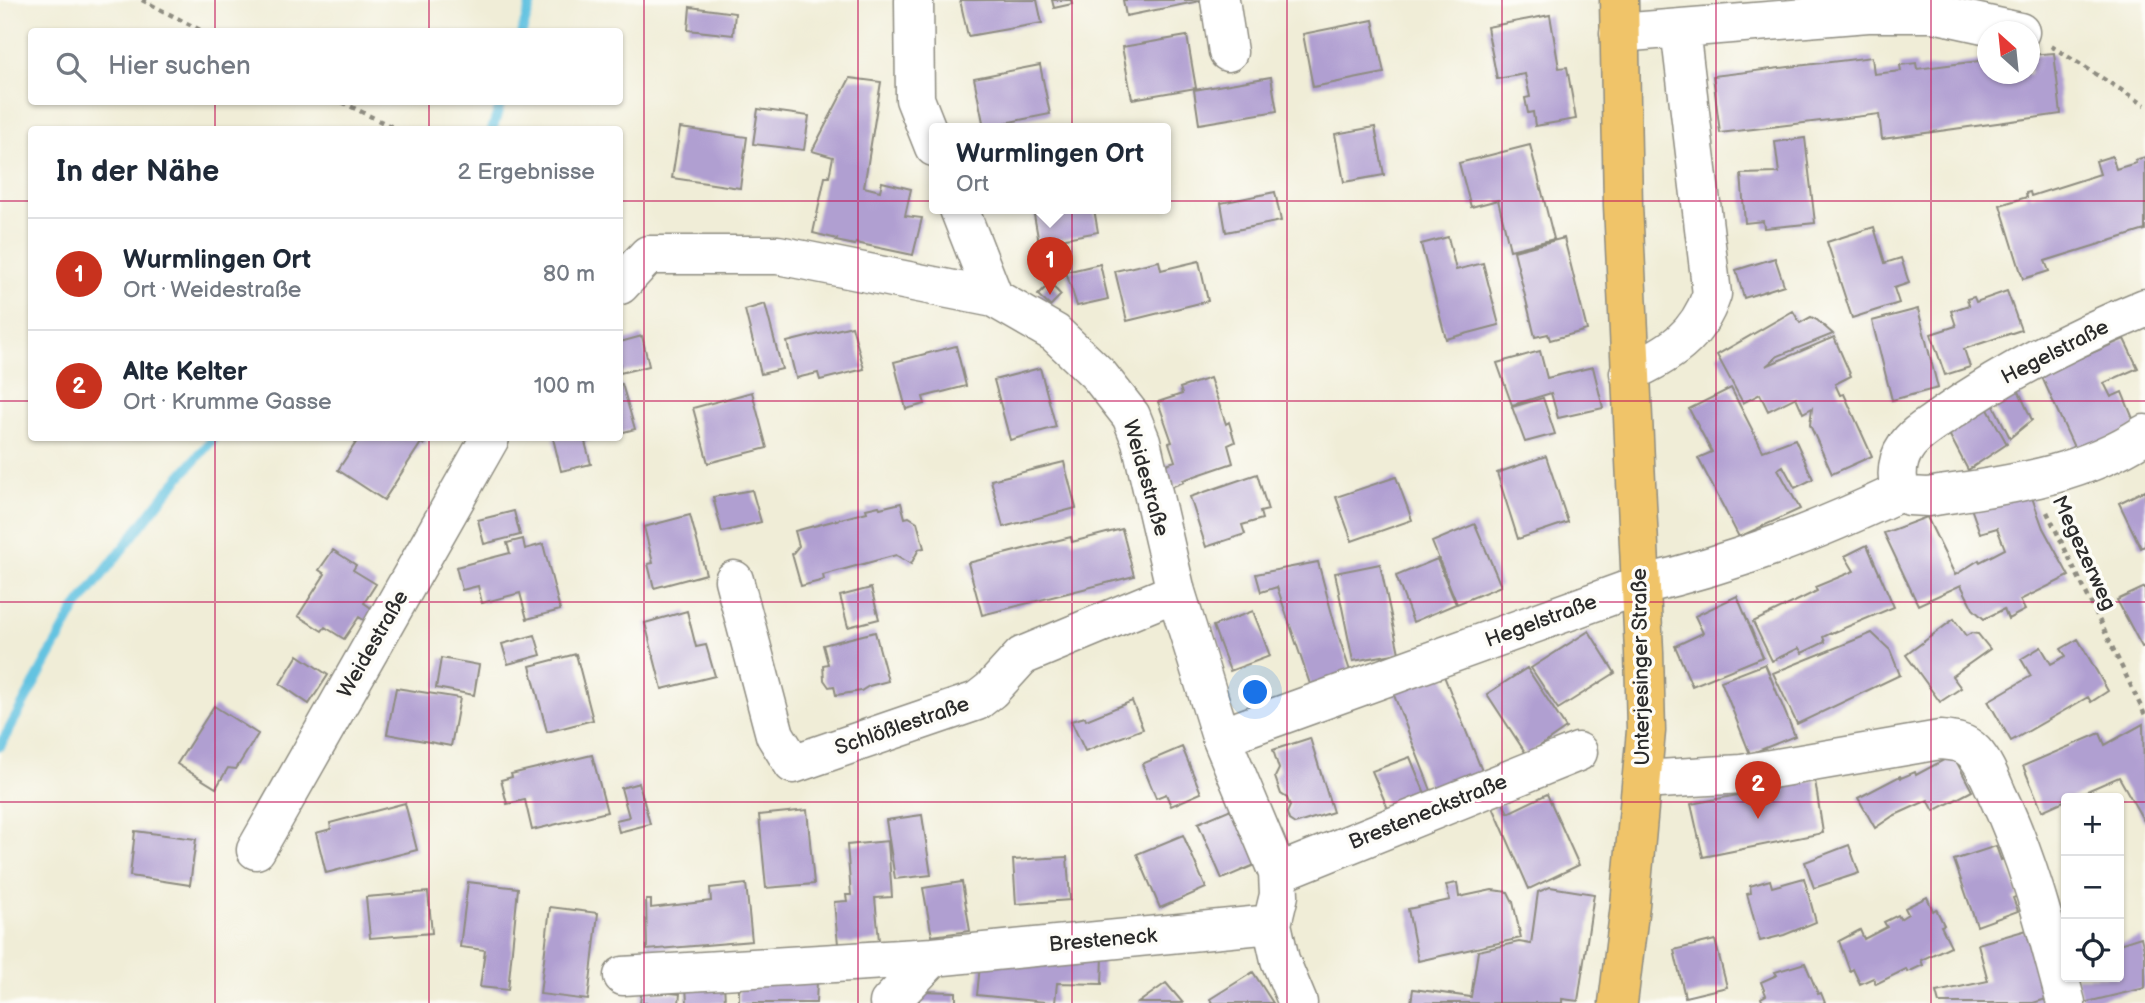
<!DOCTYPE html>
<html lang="de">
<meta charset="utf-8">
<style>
:root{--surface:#fff;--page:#f6f6f7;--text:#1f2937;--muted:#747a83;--line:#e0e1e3;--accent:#c8321e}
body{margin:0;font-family:"Balsamiq Sans",sans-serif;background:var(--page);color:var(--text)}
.controls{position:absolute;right:21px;bottom:21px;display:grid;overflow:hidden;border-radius:7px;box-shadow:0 2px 5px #0004}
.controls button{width:63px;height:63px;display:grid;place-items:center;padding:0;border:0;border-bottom:2px solid var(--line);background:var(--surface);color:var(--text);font:35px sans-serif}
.compass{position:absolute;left:1977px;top:21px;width:63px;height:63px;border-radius:50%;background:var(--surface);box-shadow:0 2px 5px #0004;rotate:333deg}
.you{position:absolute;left:1256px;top:693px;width:24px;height:24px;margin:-18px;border:5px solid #fff;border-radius:50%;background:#1a73e8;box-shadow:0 0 0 10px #1a73e833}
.badge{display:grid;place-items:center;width:46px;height:46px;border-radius:50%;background:var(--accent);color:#fff;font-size:23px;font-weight:700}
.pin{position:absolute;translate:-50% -58px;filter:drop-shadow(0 2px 4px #0008)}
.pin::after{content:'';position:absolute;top:37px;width:24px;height:21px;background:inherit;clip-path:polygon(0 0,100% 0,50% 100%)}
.popup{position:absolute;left:929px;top:123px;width:242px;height:91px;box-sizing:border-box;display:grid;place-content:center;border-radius:7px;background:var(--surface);filter:drop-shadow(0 2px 5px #0005);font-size:23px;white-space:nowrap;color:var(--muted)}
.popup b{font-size:26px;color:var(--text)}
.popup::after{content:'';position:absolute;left:50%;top:100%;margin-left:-14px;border:14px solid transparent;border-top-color:var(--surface)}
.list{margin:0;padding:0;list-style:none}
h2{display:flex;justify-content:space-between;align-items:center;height:91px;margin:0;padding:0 28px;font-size:30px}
h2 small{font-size:23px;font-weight:400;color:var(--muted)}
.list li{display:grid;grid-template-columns:46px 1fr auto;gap:21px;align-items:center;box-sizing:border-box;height:112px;padding:0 28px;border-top:2px solid var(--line)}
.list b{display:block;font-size:26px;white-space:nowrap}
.list p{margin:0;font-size:23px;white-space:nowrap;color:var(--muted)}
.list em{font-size:23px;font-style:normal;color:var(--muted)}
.icon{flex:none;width:38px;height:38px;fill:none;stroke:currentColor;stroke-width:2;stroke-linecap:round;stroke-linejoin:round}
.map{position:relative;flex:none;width:2145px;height:1003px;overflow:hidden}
.search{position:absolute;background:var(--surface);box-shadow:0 2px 5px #0004;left:28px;top:28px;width:595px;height:77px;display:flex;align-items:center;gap:18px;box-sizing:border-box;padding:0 24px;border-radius:7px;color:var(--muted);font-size:26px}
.panel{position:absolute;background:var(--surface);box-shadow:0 2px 5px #0004;left:28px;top:126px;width:595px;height:315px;border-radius:7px}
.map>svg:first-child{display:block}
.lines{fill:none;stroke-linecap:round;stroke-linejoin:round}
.stream{stroke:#63c3e1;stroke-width:10}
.building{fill:#b09fd1}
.minor-casing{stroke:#8e8c81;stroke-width:41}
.major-casing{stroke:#8e8c81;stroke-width:41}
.path{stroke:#8e8c81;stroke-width:4.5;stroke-dasharray:5 5;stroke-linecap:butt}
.minor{stroke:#fff;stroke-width:38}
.major{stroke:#f0c469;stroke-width:38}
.grid{fill:none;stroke:#c2185b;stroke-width:2;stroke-opacity:0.55}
.labels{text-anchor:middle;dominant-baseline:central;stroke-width:7;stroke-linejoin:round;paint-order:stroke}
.street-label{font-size:21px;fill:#2b2b2b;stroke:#fdfcf7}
</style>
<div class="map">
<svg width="2145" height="1003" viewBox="0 0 2145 1003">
<rect width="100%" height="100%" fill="#fdfcf7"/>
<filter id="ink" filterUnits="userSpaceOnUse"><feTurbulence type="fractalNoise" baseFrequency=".0143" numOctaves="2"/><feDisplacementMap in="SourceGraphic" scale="14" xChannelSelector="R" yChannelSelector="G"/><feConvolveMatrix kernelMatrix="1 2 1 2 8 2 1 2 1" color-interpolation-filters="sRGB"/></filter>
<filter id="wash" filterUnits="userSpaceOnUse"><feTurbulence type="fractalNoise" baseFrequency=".00686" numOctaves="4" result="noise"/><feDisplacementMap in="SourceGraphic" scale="28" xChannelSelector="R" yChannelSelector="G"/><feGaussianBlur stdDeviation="1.57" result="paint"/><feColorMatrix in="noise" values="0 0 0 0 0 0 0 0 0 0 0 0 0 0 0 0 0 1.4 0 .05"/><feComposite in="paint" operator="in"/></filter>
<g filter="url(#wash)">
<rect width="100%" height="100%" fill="#f0edd7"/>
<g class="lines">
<path class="stream" d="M522 32 532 0
M492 130 501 102
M0 746 74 611 166 493 214 438"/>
</g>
<g id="blocks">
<path class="building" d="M960 0H1037L1042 23 968 36Z
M1052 0H1071L1072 4 1054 8Z
M1123 0H1200V1L1126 16Z
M690 7 735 13 733 35 688 30Z
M1550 15 1559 68 1567 67 1576 119 1535 126 1533 112 1528 113 1525 98 1530 97 1525 74 1497 79 1487 27Z
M1373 20 1384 73 1313 87 1303 34Z
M1187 36 1196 88 1132 99 1122 47Z
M2054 53 2061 114 1882 139 1879 114 1720 133 1713 76 1872 57 1874 74 1901 71 1900 65 1916 63 1917 69 1987 60V74H2030V55Z
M1040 65 1050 114 984 127 974 78Z
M1271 77 1277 111 1199 124 1194 90Z
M850 78 881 82 864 187 880 191 882 182 911 189 905 216 922 218 913 255 856 243 855 245 836 241 837 239 813 233 825 177H829L833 157 812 151Z
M758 109 809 116 804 150 753 144Z
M1375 127 1384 175 1344 182 1335 134Z
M680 128 747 137 740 188 672 178Z
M1805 138 1815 223 1764 228 1763 221 1745 223 1741 174 1779 173 1775 142Z
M1530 145 1554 239 1510 250 1498 200 1471 207 1459 163Z
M2112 156 2116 169 2136 163 2135 160 2145 157V230L2045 261 2049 271 2023 279 2000 205 2027 197 2026 193 2030 192 2031 196 2100 174 2096 161Z
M1275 192 1281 221 1226 232 1221 203Z
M1033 209H1094L1098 232 1039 243Z
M1874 227 1885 263 1901 258 1909 283 1894 288 1899 303 1852 318 1827 242Z
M1448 237 1456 270 1483 263 1499 325 1446 339 1421 244Z
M1564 238 1587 330 1550 340 1548 334 1535 337 1514 251Z
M1775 258 1784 285 1744 298 1736 270Z
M1159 261 1161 270 1199 261 1208 301 1127 321 1115 271Z
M1100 264 1108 299 1077 306 1066 272Z
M1050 283 1061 295 1050 306 1038 295Z
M2007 291 2021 330 1964 349 1970 367 1945 375 1931 334 1956 326 1951 311 1969 305 1967 299 1974 297 1976 302Z
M765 304 782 369 761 374 745 310Z
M1918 309 1938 388 1892 400 1872 321Z
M1793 311 1800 323 1811 317 1817 320 1833 334 1778 356 1766 366 1834 337 1851 376 1835 384 1840 395 1844 394 1872 456 1832 474 1810 425 1812 408 1803 413 1796 397 1768 411 1760 394 1743 403 1717 355Z
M852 326 864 369 820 380 818 373 796 378 787 342Z
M642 336 649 366 620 373V342Z
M2124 339 2138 368 2104 383 2111 397 2122 392 2136 426 2077 454 2041 375Z
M956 346 966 386 923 397 925 404 906 409 894 362Z
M1540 351 1547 378 1593 367 1603 408 1558 418 1551 393 1512 405 1497 363Z
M1040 368 1056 427 1010 440 994 380Z
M1210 378 1226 424 1229 422 1235 442 1228 445 1233 463 1183 480 1184 482 1171 487 1163 465 1175 461 1169 443 1172 442 1158 402 1182 394 1180 388Z
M620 384H622L635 429 620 433Z
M2016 385 2032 420 2010 438 1990 398Z
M1731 388 1763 451 1795 439 1813 479 1795 488 1783 466 1778 469 1800 509 1739 537 1698 458 1712 452 1689 409Z
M752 392 767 448 708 463 693 408Z
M1543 398 1555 434 1525 442 1512 407Z
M1985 404 2007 444 1968 470 1947 430Z
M359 438H429L424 445 421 443 384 500 338 470Z
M553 438H600L585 442 591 464 561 471Z
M1546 456 1568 522 1518 539 1497 473Z
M1064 462 1076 508 1003 527 991 480Z
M1257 474 1268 510 1260 512 1262 519 1242 525 1245 534 1206 547 1190 497Z
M1396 477 1412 520 1352 541 1336 497Z
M752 490 761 522 722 532 713 497Z
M2145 490V546L2141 548 2119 503Z
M2030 492 2043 528 2069 576 2020 600 2025 610 2008 619 2004 609 1984 619 1973 609 1961 585 1918 605 1884 533 1927 517 1955 575 1979 560 1980 562 2005 549 1997 528 1980 533 1971 508Z
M901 503 905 518 909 517 917 522 924 548 919 549 911 564 896 555 823 575 824 580 801 586 792 554 799 546 795 531 867 512 866 509 879 506 880 508Z
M514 511 520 535 484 544 478 520Z
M690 515 706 574 654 588 648 564 653 563 644 527Z
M1475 524 1501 586 1457 604 1432 542Z
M1122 529 1134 576 982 615 968 563 1071 537 1072 542Z
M523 539 525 549 543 544 560 610 527 619 520 593 482 603 478 586 462 590 456 567 510 553 507 543Z
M1867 545 1894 607 1835 632V631L1823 637 1825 642 1802 653 1799 648 1772 661 1753 622 1817 591 1815 587 1854 571 1845 556Z
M333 550 356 565 353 570 376 584 364 603 374 610 367 622 359 617 344 639 325 627 322 631 298 616 325 574 319 570Z
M1437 559 1456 604 1413 622 1396 576Z
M1318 562 1335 625 1351 674 1311 687 1277 587 1261 592 1256 574Z
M1380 564 1399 653 1353 661 1335 573Z
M2145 587V646L2142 647 2117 600Z
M871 588 879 619 848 627 840 596Z
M1737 596 1763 657 1692 686 1675 646 1703 633 1695 616Z
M687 611 696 647 706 645 715 676 662 689 645 623Z
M1253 611 1270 656 1230 671 1213 626Z
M1954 619 1966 636 1971 633 1978 634 1990 649 1952 676 1961 688 1940 702 1906 655Z
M1589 631 1615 673 1558 709 1531 668Z
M875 632 888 681 869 686 861 691 836 695 834 686 829 687 824 680 823 665 828 664 823 645Z
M1872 633 1890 650 1900 675 1797 724 1773 673Z
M535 635 541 655 508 664 502 644Z
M2078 639 2108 691 2091 702 2088 697 2011 741 1988 701 2031 676 2021 659 2041 647 2051 664 2066 656 2061 649Z
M576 654 593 720 547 732 530 666Z
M298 655 328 675 309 704 280 684Z
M441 658 479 665 474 695 436 688Z
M1765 664 1795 736 1750 754 1721 681Z
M1527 668 1566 728 1527 755 1487 694Z
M1442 671 1482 771 1432 793 1392 690Z
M396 688 460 698 451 746 387 734Z
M1132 701 1143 729 1085 751 1071 721 1085 717 1086 720Z
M214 706 258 734 236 769 228 768 216 788 177 764Z
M2143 724 2145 823 2119 777 2071 798H2066V800L2042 811 2023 766 2100 733 2105 745Z
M1310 738 1333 812 1295 824 1289 820 1287 813 1290 806 1287 798 1281 794 1275 777 1279 769 1273 750Z
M1182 747 1201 793 1171 806 1166 794 1156 798 1142 764Z
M592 755 607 812 532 830 525 800 507 804 501 780 512 777 511 774Z
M1953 755 1972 791 1934 811 1928 800 1893 816 1875 828 1858 798 1900 776 1901 778 1915 772 1916 775Z
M1410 757 1426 796 1388 809 1372 771Z
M1815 780 1823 833 1703 857 1691 804Z
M639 783 650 824 619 832 616 820 629 817 621 788Z
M1547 794 1579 865 1529 889 1493 807 1503 803 1508 813Z
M405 803 417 850 326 873 316 833 331 829 330 823Z
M1238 806 1264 861 1222 879 1198 823Z
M807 810 814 884 766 888 759 815Z
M922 815 931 875 895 879 886 820Z
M135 831 196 839 190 885 130 876Z
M1183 835 1206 888 1160 908 1137 854Z
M888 841 892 897 875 898 879 941 838 944 834 902 847 901 846 895H851L847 845Z
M1849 845 1859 873 1814 888 1805 862Z
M1996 846 2001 860 2005 858 2018 896 2013 898 2018 911 1977 926 1954 860Z
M1067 857 1070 900 1016 904 1013 860Z
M1804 878 1816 922 1784 935 1760 941 1747 894 1751 893 1750 886 1770 880 1772 887Z
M468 882 518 888 508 990 480 987 485 950 460 947Z
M962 882 970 931 932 936 923 888Z
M1457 883 1459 897 1492 890 1508 892 1513 902 1521 938 1418 961 1408 909 1450 900 1446 885Z
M746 884 752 941 647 950 646 900H651V908L711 901 710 888Z
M1550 887 1594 894 1578 1001 1562 999V1003H1411L1413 989 1471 997 1478 951 1519 942 1531 944 1538 892Z
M428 892 432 933 370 938 366 897Z
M1927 897 1933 911 1936 909 1944 925 1941 926 1951 946 1921 960 1923 965 1908 972 1906 969 1876 984 1873 978 1860 984 1853 969 1850 971 1839 941 1860 930 1864 939 1887 927 1884 922 1898 915 1900 919 1908 914 1905 908Z
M550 907 598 913 588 1000 540 994Z
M2034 928 2053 997 2033 1003H1939L1936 992 1988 981 1978 944Z
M2141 937 2145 954V988L2083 1003 2076 977H2119V944Z
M1715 940 1727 987 1685 997 1674 950Z
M981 956H1103L1102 984 1057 983 1055 1003 977 995Z
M1805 963 1818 994 1821 993 1825 1003H1763L1761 998 1766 995 1761 982 1777 975 1775 972Z
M1253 972 1273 1003H1212L1210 999Z
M739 979 817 980 816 1003H739Z
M724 982 725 1003H687L686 985Z
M1166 983 1183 1003H1138Z
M642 990 680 994 679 1003H640Z
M919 991 956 992V1003H919Z"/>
</g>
</g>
<g filter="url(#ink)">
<use href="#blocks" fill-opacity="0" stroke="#8e8c81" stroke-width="2"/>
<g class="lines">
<g class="minor-casing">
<path id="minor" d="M914 0 915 99 934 147
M1220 0 1228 52
M1619 33 1868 13H1933L2020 32
M959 209 994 298
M620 285 648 255H778L994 298 1055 333 1098 374 1131 416 1141 441 1176 592 1221 737 1278 873 1279 895 1272 924 1280 960 1298 1003
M1629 373C1670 353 1697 338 1712 294L1680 29
M1900 492C1896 476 1896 461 1906 447 1914 434 1931 425 1943 416 2005 372 2074 337 2145 308
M734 580 775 735 793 764 977 701 991 690 1022 656 1176 592
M1221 737 1641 585C1735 563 1813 533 1900 492L1909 496 1928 497C2005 485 2078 478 2145 434
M1642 780 1742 774 1940 740C1953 741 1965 742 1974 752 1985 764 1991 780 1997 794 2029 860 2047 932 2066 1003
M256 850 490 438
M1278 873 1578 752
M623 976 933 957 1272 924
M889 1003 933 957"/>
</g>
<g class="major-casing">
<path id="major" d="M1618 1003 1630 905 1646 731 1644 652 1623 205 1619 0"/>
</g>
<path class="path" d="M142 0 204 32
M2051 46 2145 105
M342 102 398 130
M2047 512 2145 715"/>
<use href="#minor" class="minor"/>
<use href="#major" class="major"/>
</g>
</g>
<path class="grid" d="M215 0V32M429 0V32M644 0V1003M858 0V1003M1072 0V1003M1287 0V1003M1502 0V1003M1716 0V1003M1931 0V1003M215 102V130M429 102V130M0 201H32M620 201H2145M0 401H32M620 401H2145M215 438V1003M429 438V1003M0 602H2145M0 802H2066M2119 802H2145"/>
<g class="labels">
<g class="street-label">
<text transform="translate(2055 352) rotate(-27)">Hegelstraße</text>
<text transform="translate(1146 478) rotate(74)">Weidestraße</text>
<text transform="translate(2084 553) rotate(65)">Megezerweg</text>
<text transform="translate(1541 621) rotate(-20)">Hegelstraße</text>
<text transform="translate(373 644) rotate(-60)">Weidestraße</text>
<text transform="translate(1641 667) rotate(-91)">Unterjesinger Straße</text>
<text transform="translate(902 726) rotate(-19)">Schlößlestraße</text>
<text transform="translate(1428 812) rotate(-22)">Bresteneckstraße</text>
<text transform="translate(1103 940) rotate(-5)">Bresteneck</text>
</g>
</g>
</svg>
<div class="controls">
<button>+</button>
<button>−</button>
<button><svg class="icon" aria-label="locate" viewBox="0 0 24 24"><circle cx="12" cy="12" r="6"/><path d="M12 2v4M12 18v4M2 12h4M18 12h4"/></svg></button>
</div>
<svg class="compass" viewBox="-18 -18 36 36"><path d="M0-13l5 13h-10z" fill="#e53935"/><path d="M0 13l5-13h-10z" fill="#747a83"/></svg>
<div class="you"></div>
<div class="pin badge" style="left:1050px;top:295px">1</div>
<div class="popup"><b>Wurmlingen Ort</b>Ort</div>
<div class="pin badge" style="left:1758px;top:819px">2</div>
<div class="search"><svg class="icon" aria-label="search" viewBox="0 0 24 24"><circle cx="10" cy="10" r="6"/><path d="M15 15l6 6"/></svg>Hier suchen</div>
<section class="panel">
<h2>In der Nähe<small>2 Ergebnisse</small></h2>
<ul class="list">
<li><span class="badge">1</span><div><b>Wurmlingen Ort</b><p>Ort · Weidestraße</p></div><em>80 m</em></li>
<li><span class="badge">2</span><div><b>Alte Kelter</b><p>Ort · Krumme Gasse</p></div><em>100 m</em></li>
</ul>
</section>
</div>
